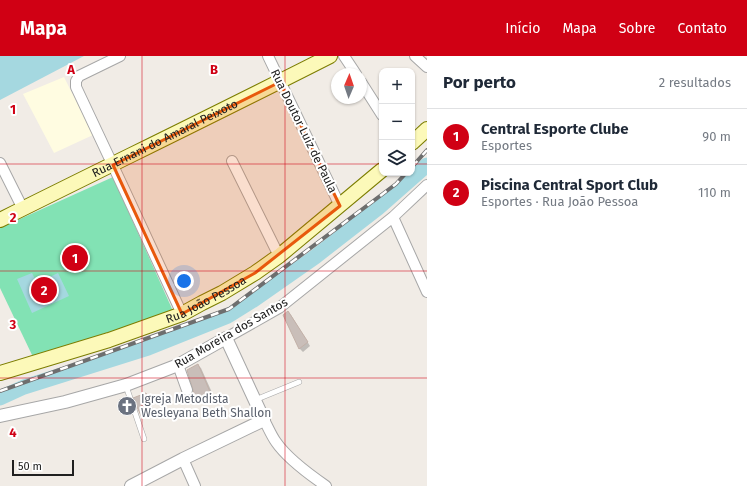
<!DOCTYPE html>
<html lang="pt">
<meta charset="utf-8">
<style>
:root{--surface:#fff;--page:#f6f6f7;--text:#1f2937;--muted:#747a83;--line:#e0e1e3;--accent:#d00014}
body{margin:0;font-family:"Fira Sans",sans-serif;background:var(--page);color:var(--text)}
.controls{position:absolute;right:12px;top:12px;display:grid;overflow:hidden;border-radius:8px;box-shadow:0 1px 3px #0004}
.controls button{width:36px;height:36px;display:grid;place-items:center;padding:0;border:0;border-bottom:1px solid var(--line);background:var(--surface);color:var(--text);font:20px sans-serif}
.compass{position:absolute;left:331px;top:12px;width:36px;height:36px;border-radius:50%;background:var(--surface);box-shadow:0 1px 3px #0004;rotate:2deg}
.scale{position:absolute;left:12px;bottom:10px;width:62px;box-sizing:border-box;padding-left:4px;border:2px solid #202020;border-top:0;font-size:11px;line-height:14px;white-space:nowrap;color:#202020;-webkit-text-stroke:3px #fff;paint-order:stroke}
.you{position:absolute;left:184px;top:225px;width:14px;height:14px;margin:-10px;border:3px solid #fff;border-radius:50%;background:#1a73e8;box-shadow:0 0 0 6px #1a73e833}
.badge{display:grid;place-items:center;width:26px;height:26px;border-radius:50%;background:var(--accent);color:#fff;font-size:13px;font-weight:700}
.pin{position:absolute;translate:-50% -50%;border:2px solid #fff;box-shadow:0 1px 4px #0006}
.list{margin:0;padding:0;list-style:none}
h2{display:flex;justify-content:space-between;align-items:center;height:52px;margin:0;padding:0 16px;font-size:17px}
h2 small{font-size:13px;font-weight:400;color:var(--muted)}
.list li{display:grid;grid-template-columns:26px 1fr auto;gap:12px;align-items:center;box-sizing:border-box;height:56px;padding:0 16px;border-top:1px solid var(--line)}
.list b{display:block;font-size:15px;white-space:nowrap}
.list p{margin:0;font-size:13px;white-space:nowrap;color:var(--muted)}
.list em{font-size:13px;font-style:normal;color:var(--muted)}
.icon{flex:none;width:22px;height:22px;fill:none;stroke:currentColor;stroke-width:2;stroke-linecap:round;stroke-linejoin:round}
.map{position:relative;flex:none;width:427px;height:430px;overflow:hidden}
header{display:flex;align-items:center;gap:24px;box-sizing:border-box;height:56px;padding:0 20px;background:var(--accent);color:#fff}
header strong{font-size:19px}
nav{display:flex;gap:22px;margin-inline-start:auto;font-size:14px}
main{display:flex}
aside{flex:1;background:var(--surface)}
.map>svg:first-child{display:block}
.education{fill:#fffce1}
.pitch{fill:#82e2b4}
.water{fill:#a5d8e0}
.shadow{fill:#0003}
.lines{fill:none;stroke-linecap:round;stroke-linejoin:round}
.river{stroke:#a5d8e0;stroke-width:15}
.building{fill:#c9beb9;stroke:#c3b1a8}
.service-casing{stroke:#a7a7a7;stroke-width:6}
.minor-casing{stroke:#a7a7a7;stroke-width:12}
.tertiary-casing{stroke:#a7a7a7;stroke-width:14}
.secondary-casing{stroke:#7c7d01;stroke-width:16}
.service{stroke:#fff;stroke-width:5}
.minor{stroke:#fff;stroke-width:10}
.tertiary{stroke:#fff;stroke-width:12}
.secondary{stroke:#fcf9b9;stroke-width:14}
.rail-casing{stroke:#6e6e6e;stroke-width:4}
.rail{stroke:#fff;stroke-width:2.5;stroke-dasharray:8;stroke-linecap:butt}
.marked{fill:#e8590c;fill-opacity:0.2;stroke:#e8590c;stroke-width:3;stroke-linejoin:round}
.grid{fill:none;stroke:#d00014;stroke-width:1;stroke-opacity:0.55}
.labels{text-anchor:middle;dominant-baseline:central;stroke-width:4;stroke-linejoin:round;paint-order:stroke}
.street-label{font-size:12px;fill:#202020;stroke:#fff}
.worship-label{font-size:12px;fill:#5b616d;stroke:#fff;text-anchor:start}
.grid-label{font-size:13px;text-anchor:middle;font-weight:bold;fill:#d00014;stroke:#fff;stroke-width:4;stroke-linejoin:round;paint-order:stroke}
</style>
<header>
<strong>Mapa</strong>
<nav><a>Início</a><a>Mapa</a><a>Sobre</a><a>Contato</a></nav>
</header>
<main>
<div class="map">
<svg width="427" height="430" viewBox="0 0 427 430">
<rect width="100%" height="100%" fill="#f1ece6"/>
<path class="education" d="M64 21 93 79 54 97 23 38Z"/>
<path class="pitch" d="M113 121 173 255 33 301 0 232V172Z"/>
<path class="water" d="M0 0H84L0 44Z
M32 217 37 227 58 217 69 240 32 257 17 223Z"/>
<path class="shadow" d="M288 256 291 259 310 290 303 296 300 293 284 260Z
M198 309 201 312 214 341 200 347 197 343Z
M146 339 148 341 155 359 144 363 142 361Z"/>
<g class="lines">
<path class="river" d="M0 342 24 331 148 292 228 260 252 245 315 201 378 152 427 109"/>
</g>
<path class="building" d="M288 255 308 286 299 293 283 259Z
M198 308 211 338 196 344 187 314Z
M146 337 154 357 142 362 133 342Z"/>
<g class="lines">
<g class="service-casing">
<path id="service" d="M126 330 144 383
M255 344 299 326"/>
</g>
<g class="minor-casing">
<path id="minor" d="M120 0 79 20 76 25V31L124 133 182 258
M268 0 340 150
M344 0 356 18
M415 0 427 11
M361 26 382 59
M232 105 279 200
M0 107 23 153
M393 161 427 236
M226 282 279 252 393 161 427 129
M178 309 187 334
M264 364C268 371 271 379 276 386 287 402 310 419 326 430
M183 403 195 430"/>
</g>
<g class="tertiary-casing">
<path id="tertiary" d="M0 360 65 346 126 329 178 309 226 282 264 364 183 403 131 430"/>
</g>
<g class="secondary-casing">
<g id="secondary">
<path d="M412 87 427 73"/>
<path id="s1" d="M0 164C110 109 220 56 330 0"/>
<path id="s2" d="M0 317 109 284 182 258 202 247 222 237 255 217 279 200 382 114"/>
</g>
</g>
<use href="#service" class="service"/>
<use href="#minor" class="minor"/>
<use href="#tertiary" class="tertiary"/>
<use href="#secondary" class="secondary"/>
<g class="rail-casing">
<path id="rail" d="M412 111 427 94
M0 335 229 253 396 128 406 117"/>
</g>
<use href="#rail" class="rail"/>
</g>
<path class="marked" d="M280 26 340 150 255 217 182 258 113 109Z"/>
<path class="grid" d="M142 0V430M285 0V430M0 108H382M412 108H427M0 215H427M0 322H427"/>
<defs>
<g id="church-disc" transform="scale(1)"><circle r="9.5" fill="#6b7280" stroke="#fff"/><path d="M-1.2-6h2.4v3.5h3.3v2.4h-3.3V6h-2.4V-.1h-3.3v-2.4h3.3Z" fill="#fff"/></g>
</defs>
<g fill-rule="evenodd">
<use href="#church-disc" x="127" y="350"/>
</g>
<g class="labels">
<g class="street-label">
<text transform="translate(304 75) rotate(64)">Rua Doutor Luiz de Paula</text>
<text stroke="none"><textPath href="#s1" startOffset="184">Rua Ernani do Amaral Peixoto</textPath></text>
<text stroke="none"><textPath href="#s2" startOffset="219">Rua João Pessoa</textPath></text>
<text transform="translate(231 277) rotate(-30)">Rua Moreira dos Santos</text>
</g>
<g class="worship-label">
<text x="141" y="343">Igreja Metodista<tspan x="141" dy="14">Wesleyana Beth Shallon</tspan></text>
</g>
</g>
<g class="grid-label">
<text x="71" y="18">A</text>
<text x="214" y="18">B</text>
<text x="13" y="58">1</text>
<text x="13" y="166">2</text>
<text x="13" y="273">3</text>
<text x="13" y="381">4</text>
</g>
</svg>
<div class="controls">
<button>+</button>
<button>−</button>
<button><svg class="icon" aria-label="layers" viewBox="0 0 24 24"><path d="M12 4l9 5-9 5-9-5zM3 14l9 5 9-5"/></svg></button>
</div>
<svg class="compass" viewBox="-18 -18 36 36"><path d="M0-13l5 13h-10z" fill="#e53935"/><path d="M0 13l5-13h-10z" fill="#747a83"/></svg>
<div class="scale">50 m</div>
<div class="you"></div>
<div class="pin badge" style="left:75px;top:202px">1</div>
<div class="pin badge" style="left:44px;top:234px">2</div>
</div>
<aside>
<h2>Por perto<small>2 resultados</small></h2>
<ul class="list">
<li><span class="badge">1</span><div><b>Central Esporte Clube</b><p>Esportes</p></div><em>90 m</em></li>
<li><span class="badge">2</span><div><b>Piscina Central Sport Club</b><p>Esportes · Rua João Pessoa</p></div><em>110 m</em></li>
</ul>
</aside>
</main>
